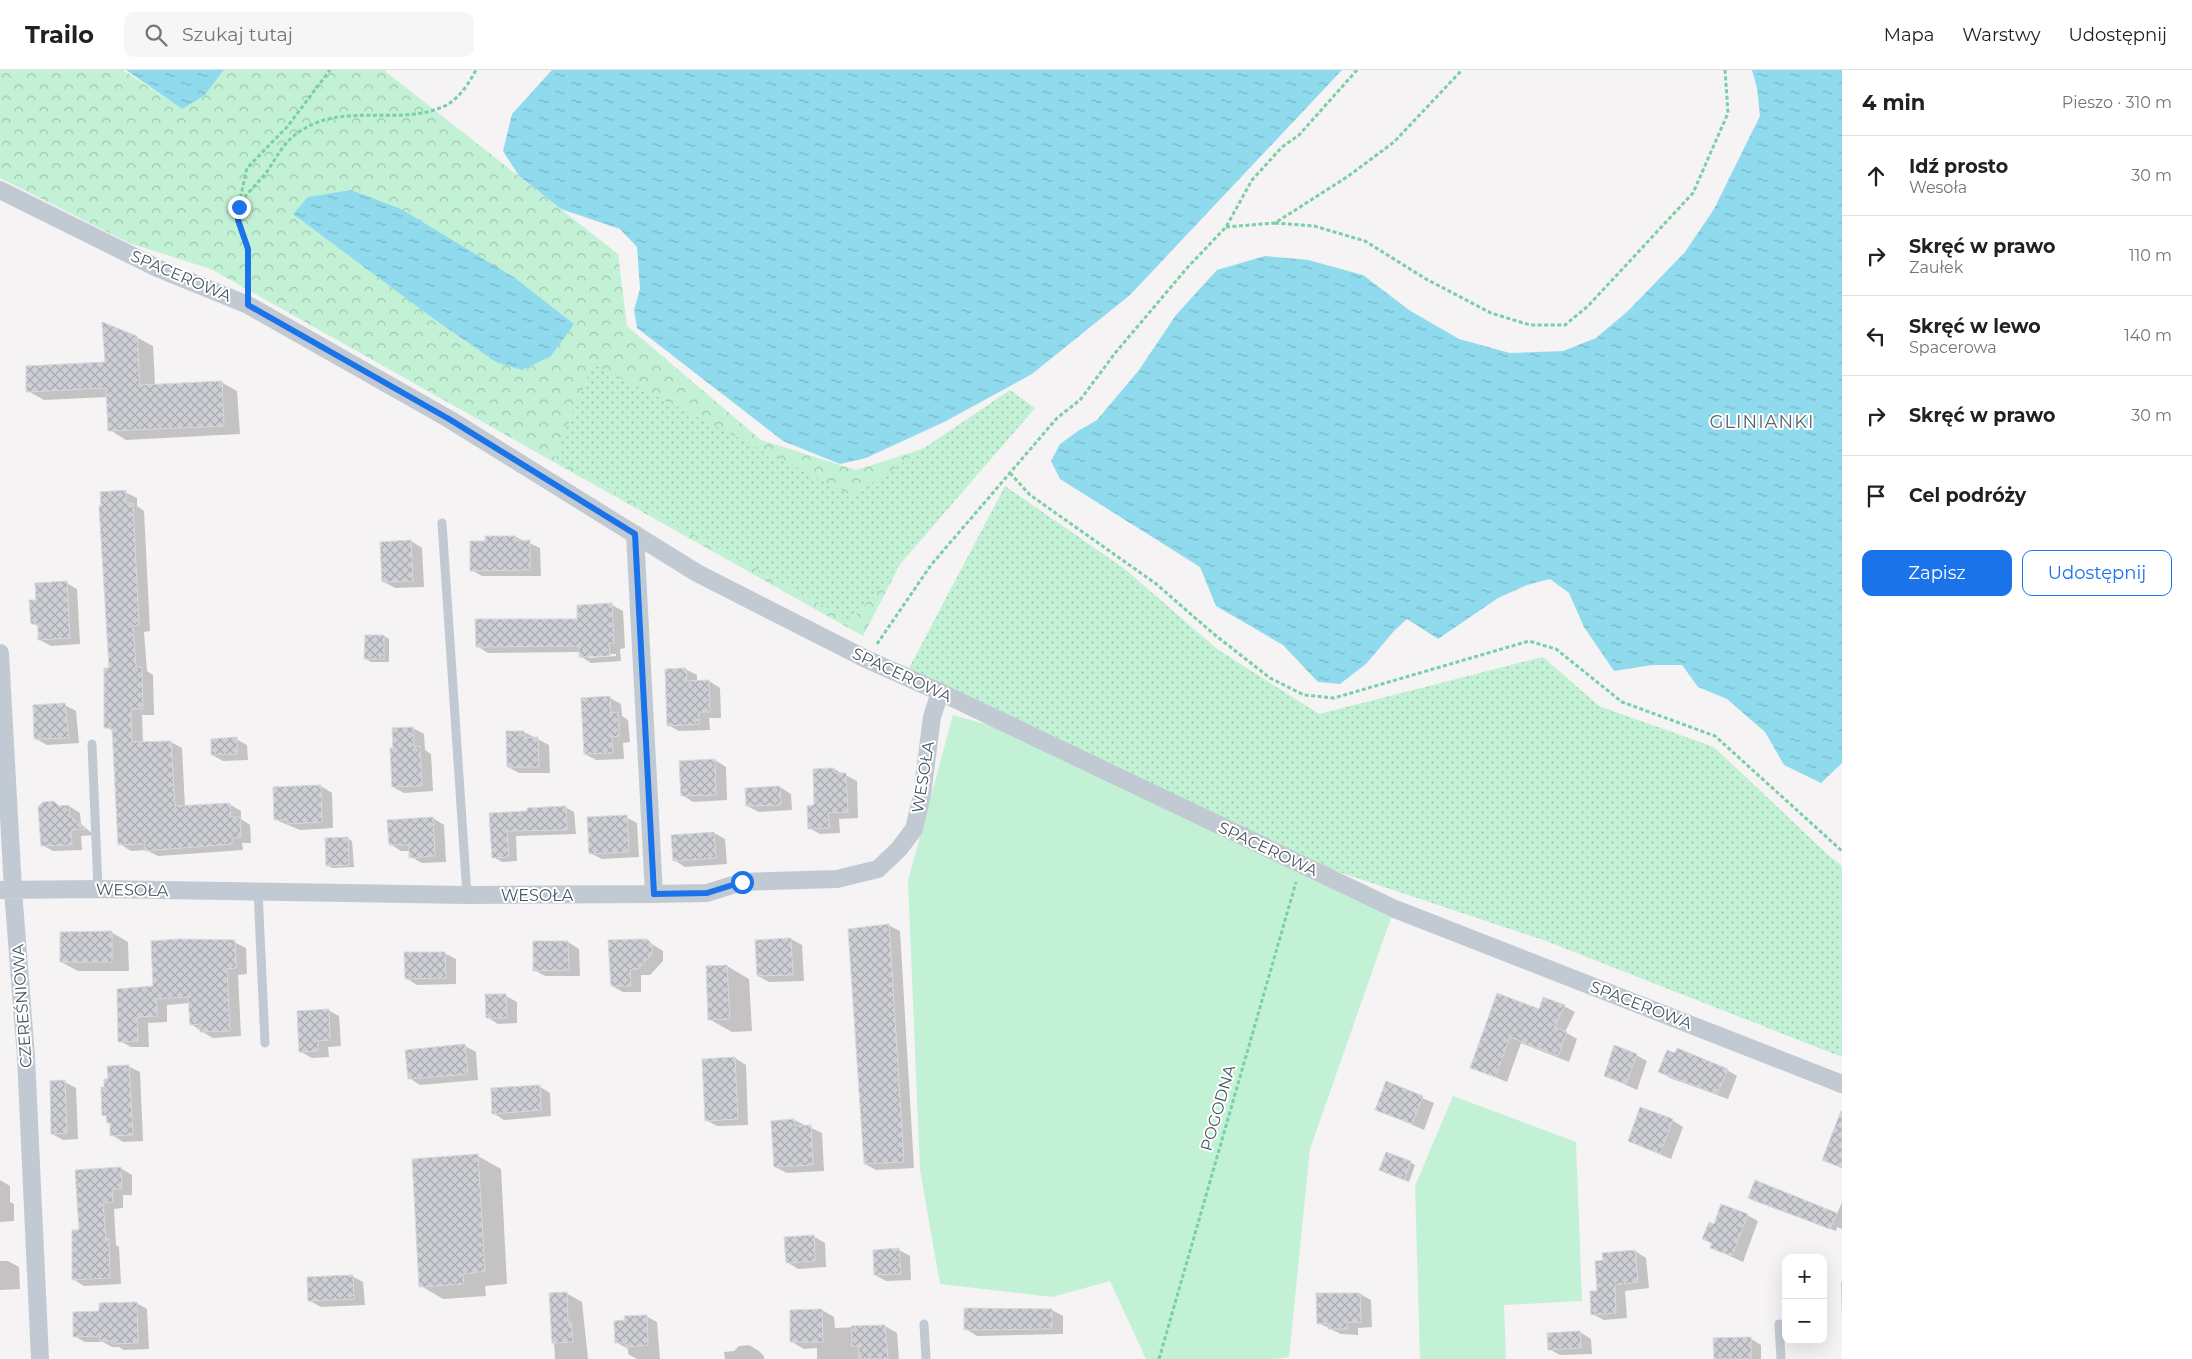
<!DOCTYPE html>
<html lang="pl">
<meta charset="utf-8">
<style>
:root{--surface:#fff;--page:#f6f6f6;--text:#202124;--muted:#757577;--line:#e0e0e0;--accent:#1a73e8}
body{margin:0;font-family:Montserrat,sans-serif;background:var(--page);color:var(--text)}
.controls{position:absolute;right:15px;bottom:15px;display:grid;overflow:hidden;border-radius:10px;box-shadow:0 5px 20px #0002}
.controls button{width:45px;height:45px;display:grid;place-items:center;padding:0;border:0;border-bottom:1px solid var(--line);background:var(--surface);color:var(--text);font:25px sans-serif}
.stop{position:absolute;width:15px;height:15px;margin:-11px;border:4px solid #1a73e8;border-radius:50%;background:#fff}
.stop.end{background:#1a73e8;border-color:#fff;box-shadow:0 1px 5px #0008}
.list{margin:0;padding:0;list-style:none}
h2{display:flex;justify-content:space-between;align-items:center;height:65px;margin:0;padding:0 20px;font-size:21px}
h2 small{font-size:16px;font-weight:400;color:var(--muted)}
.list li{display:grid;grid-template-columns:32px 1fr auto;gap:15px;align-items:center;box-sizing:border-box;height:80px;padding:0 20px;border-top:1px solid var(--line)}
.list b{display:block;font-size:19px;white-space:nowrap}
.list p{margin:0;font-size:16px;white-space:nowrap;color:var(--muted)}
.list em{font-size:16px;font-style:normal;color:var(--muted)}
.actions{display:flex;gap:10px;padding:15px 20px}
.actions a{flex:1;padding:11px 0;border:1px solid var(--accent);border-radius:10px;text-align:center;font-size:18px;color:var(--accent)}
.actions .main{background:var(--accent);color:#fff}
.icon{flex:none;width:28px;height:28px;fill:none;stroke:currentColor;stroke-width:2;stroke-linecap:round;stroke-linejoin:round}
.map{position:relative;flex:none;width:1842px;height:1289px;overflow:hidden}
header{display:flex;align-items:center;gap:30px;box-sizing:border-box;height:70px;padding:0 25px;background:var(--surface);border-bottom:1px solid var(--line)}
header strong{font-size:24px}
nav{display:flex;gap:28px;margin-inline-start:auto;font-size:18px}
.search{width:350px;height:45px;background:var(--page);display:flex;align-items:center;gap:12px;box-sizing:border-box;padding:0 18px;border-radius:10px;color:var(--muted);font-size:19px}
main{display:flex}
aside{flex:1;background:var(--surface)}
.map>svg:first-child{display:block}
.green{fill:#c3f1d5}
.forest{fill:url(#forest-crowns)}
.garden{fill:url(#garden-dots)}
.water{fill:url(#water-ripples)}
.shadow{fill:#0003;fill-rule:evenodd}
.building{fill:url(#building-cross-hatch);stroke:#d7d9de}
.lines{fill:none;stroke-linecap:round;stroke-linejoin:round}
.path{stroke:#7ad0a6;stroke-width:3;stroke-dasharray:4 2.5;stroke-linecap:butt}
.service{stroke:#c1cad2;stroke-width:9}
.minor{stroke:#c1cad2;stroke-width:18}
.route{stroke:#1a73e8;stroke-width:6}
.labels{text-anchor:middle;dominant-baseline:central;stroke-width:4;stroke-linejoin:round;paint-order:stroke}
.street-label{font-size:16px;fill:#4a5661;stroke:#fff}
.neighbourhood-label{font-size:18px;letter-spacing:1px;fill:#5f6368;stroke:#fff}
</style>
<header>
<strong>Trailo</strong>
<div class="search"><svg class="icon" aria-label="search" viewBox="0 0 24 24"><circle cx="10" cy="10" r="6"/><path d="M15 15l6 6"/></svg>Szukaj tutaj</div>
<nav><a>Mapa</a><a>Warstwy</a><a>Udostępnij</a></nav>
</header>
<main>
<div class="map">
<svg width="1842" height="1289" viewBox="0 0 1842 1289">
<defs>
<pattern id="forest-crowns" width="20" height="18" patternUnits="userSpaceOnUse" patternTransform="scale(1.25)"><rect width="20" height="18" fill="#c3f1d5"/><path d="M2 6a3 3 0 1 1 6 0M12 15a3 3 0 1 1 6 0" fill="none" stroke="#a0c6b0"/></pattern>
<pattern id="garden-dots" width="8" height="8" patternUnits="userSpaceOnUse" patternTransform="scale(1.25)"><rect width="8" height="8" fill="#c3f1d5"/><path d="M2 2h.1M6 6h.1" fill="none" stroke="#a0c6b0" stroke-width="1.8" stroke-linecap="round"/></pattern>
<pattern id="water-ripples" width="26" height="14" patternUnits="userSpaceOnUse" patternTransform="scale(1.25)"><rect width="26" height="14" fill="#90daee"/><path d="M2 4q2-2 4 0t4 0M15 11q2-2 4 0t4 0" fill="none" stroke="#78b4c4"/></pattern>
<pattern id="building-cross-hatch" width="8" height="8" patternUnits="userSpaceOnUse" patternTransform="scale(1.25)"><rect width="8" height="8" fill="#cdcfd5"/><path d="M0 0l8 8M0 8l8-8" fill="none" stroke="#a8abb0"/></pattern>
</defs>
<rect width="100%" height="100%" fill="#f5f3f3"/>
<path class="green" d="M953 645 992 656 1392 845 1310 1079 1289 1287 1277 1289H1146L1110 1211 1052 1227 940 1214 920 1100 908 811Z
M1453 1026 1576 1072 1582 1231 1504 1235 1506 1289H1420L1415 1116Z"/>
<path class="forest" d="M0 0H123L182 39 204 26 224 0H386V2L618 184 627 256 761 370 856 400 960 367 929 438 863 566 211 199 129 173 0 108Z"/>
<path class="garden" d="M593 294 853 426 1010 320 1035 338 851 551 554 388Z
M1005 416 1125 499 1217 579 1319 644 1543 587 1599 636 1714 677 1826 783 1842 796V987L1546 871 1330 799 908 600Z"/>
<path class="water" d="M126 0H224L204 26 182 39Z
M552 0H1342L1130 225 1032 304 944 352 866 388 840 394 783 371 637 258 634 240 640 219 637 177 620 159 561 139 519 106 503 81 512 44Z
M1752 0H1842V693L1821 713 1784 695 1765 662 1727 629 1698 617 1682 595H1652L1614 601 1584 557 1569 523 1550 509 1527 515 1498 528 1438 569 1407 549 1394 561 1366 594 1340 614 1318 612 1283 575 1216 536 1200 497 1060 409 1051 391 1060 374 1078 361 1097 350 1139 300 1176 245 1217 200 1265 186 1308 190 1363 205 1409 240 1459 269 1510 283 1563 281 1596 268 1628 241 1685 182 1714 139 1760 46 1757 18Z
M351 120 401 139 515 208 574 254 551 286 522 300 496 292 434 249 293 144 308 127Z"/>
<path class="shadow" d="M136 267 153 276 155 315 221 312 237 321 240 364 126 370 110 360 108 327 44 330 28 321 106 293Z
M125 422 137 428V436L144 441 150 561 144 562 147 601 153 605 154 645H142L143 673 171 672 182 678 185 737 229 734 241 741V749L250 755 251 773H242L243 780 158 786 146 780 131 781 120 774 114 662 106 657Z
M516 467 540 478 541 506H482L471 500 486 472Z
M411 471 422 478 424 517 395 518 384 512Z
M66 513 77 519 80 574 51 576 40 570 39 557 32 553 38 531Z
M612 535 623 541 625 578 620 579 621 591 591 593 580 586V582L488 583 477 576 579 550ZM616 584V586L589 588V585Z
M384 566 389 569V592H371L366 589Z
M685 599 697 605V612L709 611 720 618 721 648H709L710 660 679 661 668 655Z
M610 628 621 634 622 646 628 650 630 672 623 673 624 689 596 690 585 684Z
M65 635 76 641 79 673 47 675 36 669Z
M413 658 424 664 425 680 431 684 433 721 404 723 393 717 394 679Z
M524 662 549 675 550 703H519L508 697Z
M236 669 247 675 248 690 223 691 212 685Z
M715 690 726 697 727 730 693 732 682 725Z
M834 699 857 711 858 748 839 749 840 763 820 764 809 758 816 737Z
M321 716 332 723 333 758 300 760 276 750Z
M780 717 791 724 792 740 759 742 747 736Z
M53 732 61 737 69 736 80 743 81 754 94 765 81 766 82 780 53 781 42 775Z
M565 737 574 742 576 764 516 766 517 791 502 792 493 787 491 744Z
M626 747 637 753 639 787 602 789 590 783Z
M433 748 444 755 446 792 422 793 411 787 410 781H401L390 774Z
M714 763 725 769 727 794 685 797 674 790 673 766Z
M347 768 352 771 354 797 332 798 327 795Z
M888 855 900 861 914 1098 876 1100 865 1094Z
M111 862 128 872 129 901H78L61 892Z
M791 869 802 875 804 911 769 912 758 906Z
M647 871 663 881V891L650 905H641V922H623L612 916Z
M234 872 246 878 247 904 238 905 241 966 213 968 201 961 191 954 190 933 167 935V952L148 953 149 977H131L120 971 154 918Z
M534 872H568L579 879 580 906H545L534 900Z
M444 883 456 889V914L417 915 406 908Z
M727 896 749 909 752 961 732 962 709 949Z
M486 925 506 926 517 932V953L498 954 487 947Z
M1564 936 1575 942 1565 962 1577 969 1569 992 1521 973 1507 1012 1471 997 1540 941Z
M328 940 339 946 341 976 328 977 329 987 312 988 301 982Z
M465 976 476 982 478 1010 420 1015 409 1008Z
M1636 985 1647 991 1637 1020 1606 1006Z
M735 988 746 995 748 1055 717 1056 706 1050Z
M128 996 140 1002 143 1071 123 1072 112 1065 111 1054 108 1052V1047L103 1045 106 1018 109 1010Z
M1727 1000 1737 1006 1728 1029 1670 1008 1660 1002Z
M65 1012 76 1018 78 1069 63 1070 52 1064Z
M1386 1013 1434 1033 1424 1060 1376 1039Z
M539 1016 550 1023 551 1046 504 1050 493 1043Z
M794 1050 822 1063 824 1101 787 1103 775 1097Z
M1672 1050 1683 1057 1671 1089 1629 1071Z
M478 1086 501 1099 507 1214 485 1216 486 1226 443 1229 421 1216Z
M1410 1092 1415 1095 1409 1112 1380 1100Z
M120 1098 132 1105V1125H123V1138L114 1139 116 1175 119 1177 121 1214 84 1216 73 1209 80 1161Z
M0 1110 10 1116V1132L14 1134V1151L0 1152Z
M1755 1111 1837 1144 1842 1132V1159L1837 1157 1836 1161 1754 1131 1749 1128Z
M1747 1145 1758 1151 1743 1192 1712 1178 1713 1174 1704 1168 1715 1155Z
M813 1166 825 1173 826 1197 798 1199 787 1192Z
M899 1180 910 1186 911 1210 886 1211 875 1205Z
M1635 1181 1646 1188 1649 1218 1625 1221 1627 1248 1604 1250 1592 1244 1604 1191Z
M0 1191H8L19 1197 20 1219 0 1220Z
M352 1206 363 1212 365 1235 321 1237 310 1231Z
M1841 1212H1842V1247Z
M566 1223 582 1232 588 1289H555L551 1224Z
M1360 1224 1371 1230 1372 1257 1358 1258V1265L1341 1264 1318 1253Z
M136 1233 147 1239 149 1279 124 1280 119 1277H112L103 1272H85L74 1266 100 1242Z
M822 1240 834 1247 835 1258 885 1256 897 1263 899 1289H817V1278L804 1279 792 1272Z
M1052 1240 1063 1246V1264L977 1266 966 1259Z
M646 1246 657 1252 660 1289H637L628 1284V1279L616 1272Z
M1580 1262 1591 1269 1592 1284 1560 1285 1549 1279Z
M1751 1269 1761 1275V1289H1715Z
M749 1275 759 1281 764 1286V1289H725L724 1282 734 1281 739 1276Z"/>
<path class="building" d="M102 252 137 266 140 315 222 311 224 356 108 361 106 318 26 322V296L105 292Z
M126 420V433H133L139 555 133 556 136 597H142L143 639H131L132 672 171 671 175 736 230 733 231 747H240L241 767 232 768V774L145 781V774L118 775 112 658H104V598H109L99 436 101 435 100 422Z
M485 466H516V471L530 470V500L470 501V471H485Z
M411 470 413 511 382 512 380 472Z
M67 511 70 568 38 570V554H31L29 530H36L35 513Z
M612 533 614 573H609L610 586 579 587V576L476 577 475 549H577V535Z
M365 565H384V589H364Z
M686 598 687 611 709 610 710 642H699V654L667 656 665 599Z
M610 626 611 643 618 642 619 654V666L612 667 613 683 584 684 581 628Z
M65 633 69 668 34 669 33 635Z
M413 657 414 677 420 676 422 716 392 717 390 678H393L392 658Z
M506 661H524V668L538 667 539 697H507Z
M237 667V684L211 685V669Z
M715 689 716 725 681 726 679 691Z
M834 698 835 703H846L848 742 828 743 830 758 808 759 807 736 814 735 813 699Z
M321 715 322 752 288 754V750H274L273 717Z
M780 716 781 735 746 736 745 718Z
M54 731 59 736 69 735 70 746 85 759 71 760 72 775 41 776 38 737 43 732Z
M566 736 567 760 507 761 509 787 492 788 489 743 527 741V738Z
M627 745 629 782 589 784 587 747Z
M433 747 435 786 409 788V775H389L387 750Z
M714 762 716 788 673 791 671 765Z
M348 767 349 795 326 796 325 768Z
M889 854 904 1092 864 1094 848 859Z
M112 861V892H60V862Z
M791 868 793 905 757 906 755 870Z
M179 869 235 870 236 898 227 899 230 961 200 962V954L190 955 188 927 156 929 157 946 137 947 138 971 118 972 117 919 153 916 151 871Z
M647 869 652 874V884L638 899 630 900 631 916H611L608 870Z
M533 871H568L569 900 533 901Z
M404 882H445L446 908 405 909Z
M727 895 730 949 708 950 706 896Z
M1497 923 1539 939 1543 927 1565 935 1554 957 1567 962 1558 986 1510 967 1495 1007 1470 998Z
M485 924H506L507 948H486Z
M329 939 330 970 318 971V981L299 982 297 941Z
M465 974 468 1004 408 1009 405 980Z
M1614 975 1637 984 1626 1014 1604 1006Z
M1677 978 1728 999 1717 1024 1658 1002 1667 980 1675 983Z
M735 987 738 1049 705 1051 702 989Z
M129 995 133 1065 110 1066V1053H107L106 1045 102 1046 101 1017H104V1009H108L107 996Z
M65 1010 67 1063 51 1064 50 1011Z
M1386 1011 1423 1026 1412 1054 1375 1040Z
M540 1015 541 1040 492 1044 491 1018Z
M1640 1037 1673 1049 1660 1084 1628 1071Z
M1841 1041H1842V1098L1822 1090Z
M794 1049 795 1056 811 1055 813 1095 774 1097 771 1051Z
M1386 1082 1411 1091 1404 1110 1379 1100Z
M478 1084 485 1201 463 1204 464 1214 419 1217 412 1089Z
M121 1097 122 1119H112L113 1132 103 1133 106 1169H109L110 1208 72 1210V1160H79L75 1100Z
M1755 1110 1837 1143 1830 1159 1748 1128Z
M1721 1134 1748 1144 1732 1186 1710 1178 1712 1173 1702 1169 1709 1152 1714 1154Z
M814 1165 815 1191 786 1193 784 1167Z
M899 1178 901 1204 874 1205 873 1180Z
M1635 1180 1638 1212 1615 1215 1616 1243 1591 1245 1590 1221H1597L1595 1191 1603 1190 1602 1183Z
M353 1205 354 1229 308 1231 307 1207Z
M567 1222 568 1252H571L573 1272 552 1273 549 1223Z
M1316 1223H1360L1361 1252H1347V1259H1328V1253L1317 1254Z
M137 1232 138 1273 112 1274V1271H100V1266L73 1267V1242L99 1241V1233Z
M964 1238 1052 1239V1259L964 1260Z
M822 1239 823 1272H790V1240Z
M647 1245 648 1275 626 1277V1272L615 1273 614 1251 625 1250 624 1246Z
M885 1255 888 1289H859V1276H852L851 1256Z
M1580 1261 1581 1278 1548 1280 1547 1263Z
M1751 1267V1289H1714L1713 1268Z"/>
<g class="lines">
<path class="path" d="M239 134 247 98 287 57 330 0
M1275 153 1314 156 1365 171 1426 209 1491 243 1530 255H1565L1588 236 1693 123 1728 43 1725 0
M1226 157 1275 153 1347 107 1394 72 1462 0
M248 215C248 203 249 191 248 180 246 166 236 155 238 140 240 128 261 111 268 100 278 85 285 70 302 60 344 33 397 55 440 38 457 32 468 15 476 0
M1010 403 1030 425 1155 513 1215 565 1270 608 1304 625 1334 628 1529 571 1556 579 1622 632 1715 666 1842 781
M877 574 931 495 1057 348 1080 330 1116 282 1187 198 1226 157 1252 110 1282 77 1299 65 1357 0
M1159 1289 1296 812"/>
<path class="service" d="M442 453 467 825
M92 674 98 819
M258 821 265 973
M924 1254 926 1289
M1779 1254 1781 1289"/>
<path class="minor" d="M0 120 157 198 248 235 449 349 697 503 866 589 940 622 1395 839 1842 1014
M635 464 654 824
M0 583 13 820 26 987 40 1289
M0 820 98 819 467 825 654 824 707 823 742 812 837 809 878 799 899 779 914 759 922 725 932 647 940 622"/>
</g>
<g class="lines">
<path class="route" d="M239 137 238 150 248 179V235L449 349 635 464 654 824 707 823 742 812"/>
</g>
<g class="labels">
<g class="street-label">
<text transform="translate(181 206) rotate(23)">SPACEROWA</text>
<text transform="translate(902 605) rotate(25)">SPACEROWA</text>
<text transform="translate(923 707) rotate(-81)">WESOŁA</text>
<text transform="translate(1268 779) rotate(25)">SPACEROWA</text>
<text transform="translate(132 820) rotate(1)">WESOŁA</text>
<text x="537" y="825">WESOŁA</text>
<text transform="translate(1641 935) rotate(21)">SPACEROWA</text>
<text transform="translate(22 936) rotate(-94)">CZEREŚNIOWA</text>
<text transform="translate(1218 1038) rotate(-74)">POGODNA</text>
</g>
<g class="neighbourhood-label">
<text x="1762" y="352">GLINIANKI</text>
</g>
</g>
</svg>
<div class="controls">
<button>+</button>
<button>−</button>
</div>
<div class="stop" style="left:742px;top:812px"></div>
<div class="stop end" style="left:239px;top:137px"></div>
</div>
<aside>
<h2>4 min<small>Pieszo · 310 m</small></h2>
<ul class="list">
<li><svg class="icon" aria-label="ahead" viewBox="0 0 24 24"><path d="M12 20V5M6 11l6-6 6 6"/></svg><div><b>Idź prosto</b><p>Wesoła</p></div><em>30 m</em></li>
<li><svg class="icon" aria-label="right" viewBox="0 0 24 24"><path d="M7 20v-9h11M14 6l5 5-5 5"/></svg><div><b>Skręć w prawo</b><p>Zaułek</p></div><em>110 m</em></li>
<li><svg class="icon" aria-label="left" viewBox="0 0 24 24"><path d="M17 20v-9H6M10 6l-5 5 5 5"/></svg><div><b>Skręć w lewo</b><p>Spacerowa</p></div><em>140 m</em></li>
<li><svg class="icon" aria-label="right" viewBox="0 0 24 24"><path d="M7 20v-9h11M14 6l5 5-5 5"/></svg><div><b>Skręć w prawo</b></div><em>30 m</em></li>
<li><svg class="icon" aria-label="arrive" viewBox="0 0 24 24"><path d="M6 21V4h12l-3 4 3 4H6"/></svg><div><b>Cel podróży</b></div></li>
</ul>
<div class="actions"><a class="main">Zapisz</a><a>Udostępnij</a></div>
</aside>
</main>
